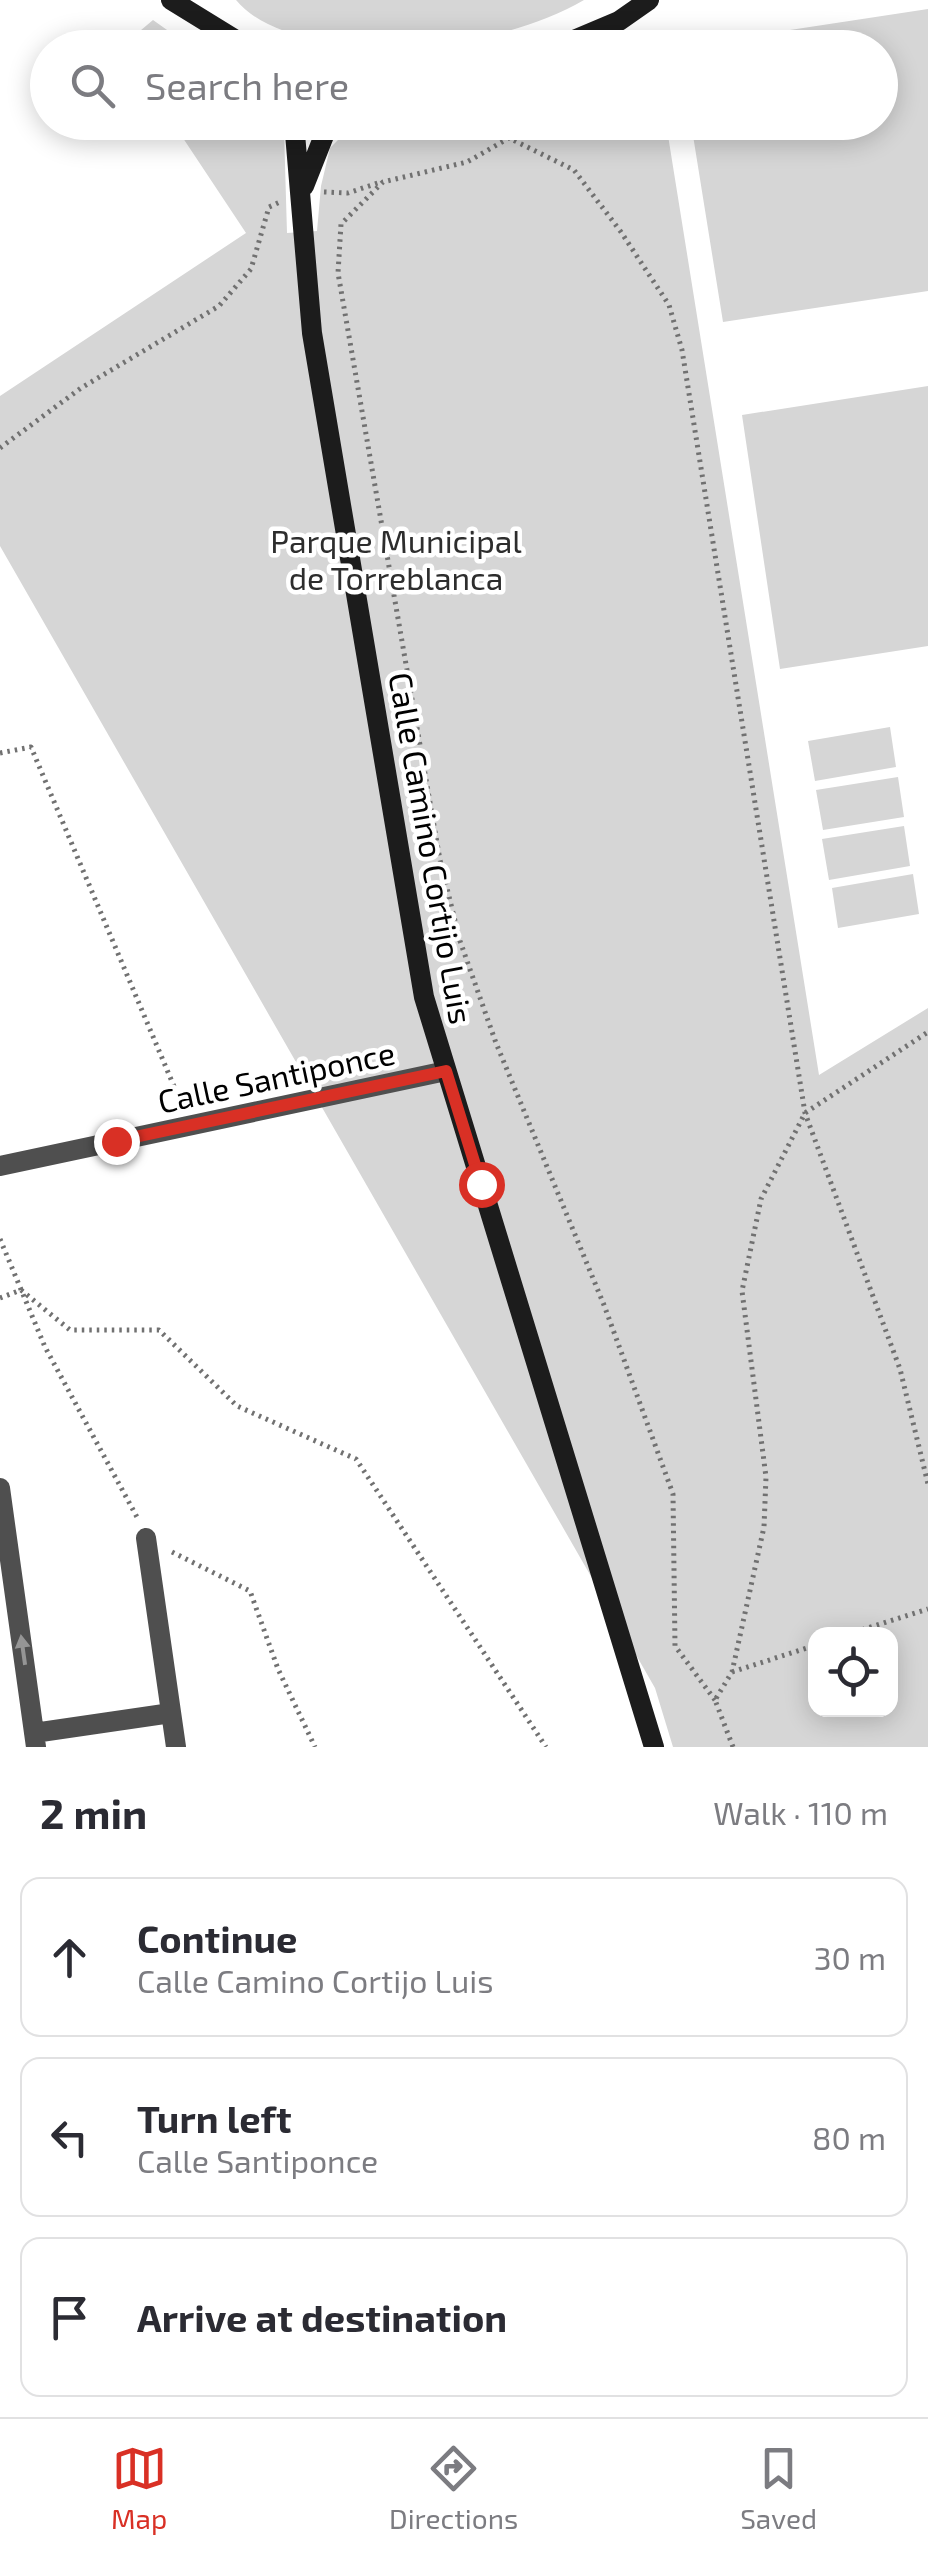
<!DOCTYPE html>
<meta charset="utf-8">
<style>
:root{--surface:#fff;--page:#f2f2f3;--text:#2b2b33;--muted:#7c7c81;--line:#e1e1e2;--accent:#d93025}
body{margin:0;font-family:"Exo 2",sans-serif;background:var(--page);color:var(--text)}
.controls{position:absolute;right:30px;bottom:30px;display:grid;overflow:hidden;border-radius:20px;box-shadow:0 5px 25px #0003}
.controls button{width:90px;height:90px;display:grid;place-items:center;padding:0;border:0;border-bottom:2px solid var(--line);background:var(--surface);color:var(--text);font:50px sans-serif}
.stop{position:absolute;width:30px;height:30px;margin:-22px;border:8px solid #d93025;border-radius:50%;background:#fff}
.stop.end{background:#d93025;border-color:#fff;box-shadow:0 2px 10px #0008}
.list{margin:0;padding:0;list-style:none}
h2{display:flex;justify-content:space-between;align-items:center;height:130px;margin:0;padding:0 40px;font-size:42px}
h2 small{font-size:32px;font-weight:400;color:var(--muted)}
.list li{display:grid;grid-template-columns:65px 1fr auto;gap:30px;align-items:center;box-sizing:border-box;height:160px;margin:0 20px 20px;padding:0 20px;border:2px solid var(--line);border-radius:20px}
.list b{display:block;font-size:38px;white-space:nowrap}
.list p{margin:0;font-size:32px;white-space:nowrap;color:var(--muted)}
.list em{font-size:32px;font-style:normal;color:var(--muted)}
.icon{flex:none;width:55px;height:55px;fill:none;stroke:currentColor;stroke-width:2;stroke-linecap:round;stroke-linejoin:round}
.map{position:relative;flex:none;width:928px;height:1747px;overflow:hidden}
.search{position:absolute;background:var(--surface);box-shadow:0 5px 25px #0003;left:30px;right:30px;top:30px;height:110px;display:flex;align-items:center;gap:25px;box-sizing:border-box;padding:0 35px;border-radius:55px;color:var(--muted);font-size:38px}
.sheet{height:670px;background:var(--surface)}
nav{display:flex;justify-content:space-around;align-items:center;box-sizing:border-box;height:140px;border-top:2px solid var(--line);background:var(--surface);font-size:28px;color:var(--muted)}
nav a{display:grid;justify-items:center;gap:5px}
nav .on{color:var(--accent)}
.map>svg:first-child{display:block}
.green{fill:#d6d6d6;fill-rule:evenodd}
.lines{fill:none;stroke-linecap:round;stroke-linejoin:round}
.path{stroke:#717171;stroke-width:5;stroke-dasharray:2.5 5;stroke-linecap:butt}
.street{stroke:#4f4f4f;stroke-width:20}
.secondary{stroke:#1c1c1c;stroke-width:20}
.oneway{fill:#959595}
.route{stroke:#d93025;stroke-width:12}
.labels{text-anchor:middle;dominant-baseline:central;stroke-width:9;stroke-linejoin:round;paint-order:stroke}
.park-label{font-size:32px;fill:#2d2d2d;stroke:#fff}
.street-label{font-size:32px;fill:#000;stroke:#fff}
</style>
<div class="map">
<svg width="928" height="1747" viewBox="0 0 928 1747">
<rect width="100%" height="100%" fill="#fff"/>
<path class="green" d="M236 0H584C547 22 497 36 454 43 394 51 277 50 236 0Z
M928 9V291L723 322 691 123 880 122V48L679 47Z
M153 20 191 47H132L134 36Z
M173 123H280L284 130 287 233 317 231 321 186 330 148 355 123H666L819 1075 928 1008V1747H673L655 1688 0 546V396L246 233ZM816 1634H890V1710H816Z
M928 386V646L780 669 742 415Z
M890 727 896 767 815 781 808 741Z
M898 777 904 817 823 830 816 790Z
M904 826 910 866 829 880 822 839Z
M913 874 919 914 838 928 832 888Z"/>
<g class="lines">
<path class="path" d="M324 192 348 193 381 182
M0 448 81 388 219 306 251 269 269 207 280 202
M0 753 31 747 181 1103
M0 1239 45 1347 138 1519
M0 1298 21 1290 70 1330H159L237 1406 356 1459 546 1747
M172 1552 250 1591 278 1669 315 1747
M848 1634 928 1609
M732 1672 816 1645
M715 1700 675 1646 673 1494 604 1305 496 1043 460 941 440 860 338 273 341 224 383 182 467 162 509 138 574 170 621 232 669 305 682 350 805 1113 900 1369 928 1484
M733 1747 715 1700 732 1672 764 1527 766 1477 742 1291 761 1199 805 1113 928 1032"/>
<path class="street" d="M0 1166 446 1071
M0 1488 36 1747
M146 1538 176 1747
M34 1733 171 1713"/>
<path class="secondary" d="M171 0 249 48
M555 48 619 21 649 0
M294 122 312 333 424 997 654 1747
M304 186 325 133 337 122"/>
</g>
<defs><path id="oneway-solid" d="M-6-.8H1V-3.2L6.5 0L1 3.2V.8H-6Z" transform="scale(2.5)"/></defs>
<use class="oneway" href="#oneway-solid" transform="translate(23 1650) rotate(-98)"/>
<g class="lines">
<path class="route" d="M116 1141 446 1071 481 1184"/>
</g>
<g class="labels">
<g class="park-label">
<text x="396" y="540">Parque Municipal<tspan x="396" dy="37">de Torreblanca</tspan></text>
</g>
<g class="street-label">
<text transform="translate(432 848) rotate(80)">Calle Camino Cortijo Luis</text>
<text transform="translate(276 1076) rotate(-12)">Calle Santiponce</text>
</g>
</g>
</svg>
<div class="controls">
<button><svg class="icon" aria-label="locate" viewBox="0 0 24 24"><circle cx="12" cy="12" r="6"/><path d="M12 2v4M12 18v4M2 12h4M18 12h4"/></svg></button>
</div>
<div class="stop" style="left:481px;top:1184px"></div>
<div class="stop end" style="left:116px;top:1141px"></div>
<div class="search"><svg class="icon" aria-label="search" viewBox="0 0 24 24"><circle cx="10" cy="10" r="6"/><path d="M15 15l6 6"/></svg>Search here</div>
</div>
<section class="sheet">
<h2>2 min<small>Walk · 110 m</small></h2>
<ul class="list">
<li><svg class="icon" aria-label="ahead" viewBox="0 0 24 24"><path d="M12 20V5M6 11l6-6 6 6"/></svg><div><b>Continue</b><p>Calle Camino Cortijo Luis</p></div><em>30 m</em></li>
<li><svg class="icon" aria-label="left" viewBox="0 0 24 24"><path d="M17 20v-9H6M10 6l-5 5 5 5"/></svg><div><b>Turn left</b><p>Calle Santiponce</p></div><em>80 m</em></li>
<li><svg class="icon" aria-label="arrive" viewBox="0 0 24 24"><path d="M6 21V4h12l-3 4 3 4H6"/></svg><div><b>Arrive at destination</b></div></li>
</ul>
</section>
<nav>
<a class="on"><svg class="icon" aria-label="map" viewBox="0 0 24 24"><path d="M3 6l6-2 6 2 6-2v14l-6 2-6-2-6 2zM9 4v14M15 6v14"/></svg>Map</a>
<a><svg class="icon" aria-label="directions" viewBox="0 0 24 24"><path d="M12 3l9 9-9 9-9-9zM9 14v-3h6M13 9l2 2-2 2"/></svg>Directions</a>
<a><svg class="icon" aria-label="saved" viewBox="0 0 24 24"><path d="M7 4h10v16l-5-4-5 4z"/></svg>Saved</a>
</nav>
